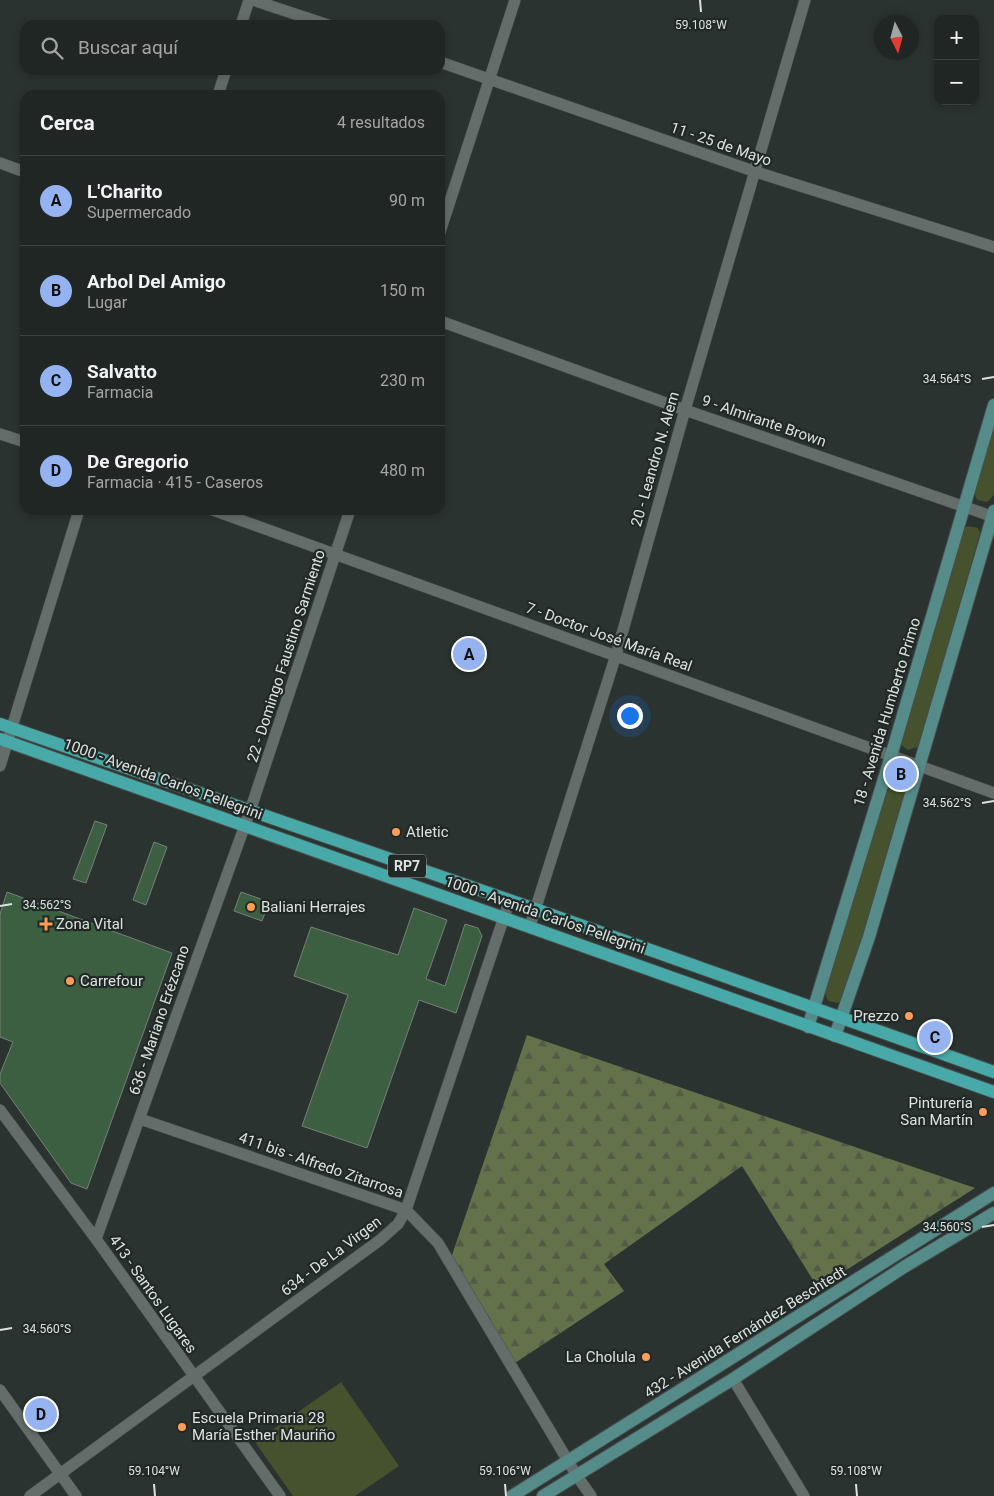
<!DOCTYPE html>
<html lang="es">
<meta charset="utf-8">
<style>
:root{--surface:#202623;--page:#282e2b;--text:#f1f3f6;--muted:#a2a5a6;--line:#3d4341;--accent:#95b2f1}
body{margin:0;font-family:Roboto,sans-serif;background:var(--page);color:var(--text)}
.controls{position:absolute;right:15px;top:15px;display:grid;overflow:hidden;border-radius:10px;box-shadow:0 2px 8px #0003}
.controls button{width:45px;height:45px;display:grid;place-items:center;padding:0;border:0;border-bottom:1px solid var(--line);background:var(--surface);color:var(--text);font:25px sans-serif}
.compass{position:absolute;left:874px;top:15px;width:45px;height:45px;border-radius:50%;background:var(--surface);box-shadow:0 2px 8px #0003;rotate:174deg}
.you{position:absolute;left:629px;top:715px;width:18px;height:18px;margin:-12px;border:4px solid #fff;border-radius:50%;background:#1a73e8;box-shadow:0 0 0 8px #1a73e833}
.badge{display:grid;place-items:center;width:32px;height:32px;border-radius:50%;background:var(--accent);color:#111;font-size:16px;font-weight:700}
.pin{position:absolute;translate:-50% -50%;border:2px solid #fff;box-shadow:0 1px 5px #0006}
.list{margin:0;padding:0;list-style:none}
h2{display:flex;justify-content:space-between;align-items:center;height:65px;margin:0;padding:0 20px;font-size:21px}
h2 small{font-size:16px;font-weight:400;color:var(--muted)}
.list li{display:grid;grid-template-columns:32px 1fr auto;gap:15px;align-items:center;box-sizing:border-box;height:90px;padding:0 20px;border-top:1px solid var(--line)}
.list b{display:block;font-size:19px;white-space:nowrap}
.list p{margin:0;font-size:16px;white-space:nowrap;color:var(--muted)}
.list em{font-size:16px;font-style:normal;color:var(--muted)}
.icon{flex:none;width:28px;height:28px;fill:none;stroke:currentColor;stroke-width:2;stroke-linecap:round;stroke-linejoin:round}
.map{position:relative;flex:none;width:994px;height:1496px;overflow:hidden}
.search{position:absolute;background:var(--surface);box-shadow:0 2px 8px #0003;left:20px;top:20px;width:425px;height:55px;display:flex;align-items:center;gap:12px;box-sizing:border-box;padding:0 18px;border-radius:15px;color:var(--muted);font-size:19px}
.panel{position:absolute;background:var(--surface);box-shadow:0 2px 8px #0003;left:20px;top:90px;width:425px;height:425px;border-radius:15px}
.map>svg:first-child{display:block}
.forest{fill:url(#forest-firs)}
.green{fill:#45522d}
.building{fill:#3c5f41;stroke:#788079}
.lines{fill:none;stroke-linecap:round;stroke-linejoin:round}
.minor-casing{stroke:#474e4c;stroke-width:12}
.secondary-casing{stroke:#474e4c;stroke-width:14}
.primary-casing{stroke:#474e4c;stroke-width:14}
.minor{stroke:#636d6a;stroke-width:11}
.secondary{stroke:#558c8a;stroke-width:12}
.primary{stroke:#47aaa9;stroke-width:12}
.ticks{fill:none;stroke:#dce2e0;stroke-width:2}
.poi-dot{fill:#fd9c55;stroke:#202926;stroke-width:2}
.labels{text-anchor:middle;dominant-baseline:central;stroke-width:4.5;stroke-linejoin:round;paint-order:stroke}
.shield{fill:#202926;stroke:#a4aaa8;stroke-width:1}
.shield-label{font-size:14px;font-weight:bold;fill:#dce2e0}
.street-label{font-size:15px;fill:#dce2e0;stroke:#202926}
.poi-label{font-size:15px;fill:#dce2e0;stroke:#202926;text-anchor:start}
.ticks-label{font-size:12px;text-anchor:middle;fill:#dce2e0;stroke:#202926;stroke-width:4.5;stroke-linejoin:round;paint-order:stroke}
</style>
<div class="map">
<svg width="994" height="1496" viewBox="0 0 994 1496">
<defs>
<pattern id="forest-firs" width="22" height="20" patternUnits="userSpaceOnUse" patternTransform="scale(1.25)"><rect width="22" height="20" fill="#63724a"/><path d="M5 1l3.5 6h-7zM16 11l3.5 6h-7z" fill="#525b46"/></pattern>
</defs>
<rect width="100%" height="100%" fill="#2a332f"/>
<path class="forest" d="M527 1035 975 1188 818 1288 742 1166 604 1264 624 1291 515 1363 451 1258Z"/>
<path class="green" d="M994 422V495L987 502 977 500 974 491Z
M968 526 978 528 980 533 920 742 917 747 908 750 900 744 963 528Z
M896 770 906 773 909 777 845 996 838 1003 828 1001 825 992 891 773Z
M341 1382 399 1466 355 1496H293L255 1442Z"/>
<path class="building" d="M95 821 107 825 86 883 73 879Z
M154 842 167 847 146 905 133 900Z
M7 892 172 953 87 1189 71 1183 0 1083V1074L13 1042 0 1037V914Z
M241 892 269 902 262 921 234 911Z
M414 908 447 920 426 979 445 986 465 924 478 928 482 936 456 1013 419 1000 367 1148 302 1126 348 995 294 976 311 927 398 955Z"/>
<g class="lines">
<g class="minor-casing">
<path id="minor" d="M253 0 328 25
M241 25 249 0
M440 62 756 172 994 247
M218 95 226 70
M0 163 25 172
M440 232 515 0
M440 321 685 410 994 517
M0 434 25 442
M213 510 994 793
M0 766 79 510
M530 926 616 655 685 410 805 0
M0 1110 96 1239 280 1496
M140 1119 406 1210 438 1243 577 1476 591 1496
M96 1239 250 811 350 510
M733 1379 804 1496
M0 1390 76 1496
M30 1496 380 1240 398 1224 406 1210 509 902"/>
</g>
<g class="secondary-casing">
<path id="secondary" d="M808 1027 891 756 994 405
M835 1036 869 937 994 511
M512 1496 994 1193
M543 1496 733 1379 904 1267 994 1213"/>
</g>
<g class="primary-casing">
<path id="primary" d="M0 724 535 909 994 1072
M0 739 994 1092"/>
</g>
<use href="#minor" class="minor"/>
<use href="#secondary" class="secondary"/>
<use href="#primary" class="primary"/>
</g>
<path class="ticks" d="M700 0 701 12M982 379 994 377M982 803 994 801M0 906 12 904M982 1227 994 1225M0 1330 12 1328M154 1484 155 1496M505 1484 506 1496M856 1484 857 1496"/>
<g class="poi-dot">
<circle cx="396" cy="832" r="5"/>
<circle cx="251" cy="907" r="5"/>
<path d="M43.5 916.5h5v5h5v5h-5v5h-5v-5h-5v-5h5z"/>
<circle cx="70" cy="981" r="5"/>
<circle cx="909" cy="1016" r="5"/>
<circle cx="983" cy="1112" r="5"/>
<circle cx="646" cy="1357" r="5"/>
<circle cx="182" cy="1427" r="5"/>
</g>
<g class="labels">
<rect class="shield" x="388" y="854.5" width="38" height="23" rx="4"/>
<g class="shield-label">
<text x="407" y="866">RP7</text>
</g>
<g class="street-label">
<text transform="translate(721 144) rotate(19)">11 - 25 de Mayo</text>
<text transform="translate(764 421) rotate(19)">9 - Almirante Brown</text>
<text transform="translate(655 459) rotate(-74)">20 - Leandro N. Alem</text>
<text transform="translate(609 637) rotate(20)">7 - Doctor José María Real</text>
<text transform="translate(286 656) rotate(-72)">22 - Domingo Faustino Sarmiento</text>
<text transform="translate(887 712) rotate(-73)">18 - Avenida Humberto Primo</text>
<text transform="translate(163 779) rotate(20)">1000 - Avenida Carlos Pellegrini</text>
<text transform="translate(545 915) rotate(19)">1000 - Avenida Carlos Pellegrini</text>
<text transform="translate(159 1020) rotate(-71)">636 - Mariano Erézcano</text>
<text transform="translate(321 1165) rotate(19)">411 bis - Alfredo Zitarrosa</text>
<text transform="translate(331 1256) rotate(-37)">634 - De La Virgen</text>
<text transform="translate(153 1294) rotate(55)">413 - Santos Lugares</text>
<text transform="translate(745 1332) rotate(-32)">432 - Avenida Fernández Beschtedt</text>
</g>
<g class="poi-label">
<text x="406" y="832">Atletic</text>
<text x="261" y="907">Baliani Herrajes</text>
<text x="56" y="924">Zona Vital</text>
<text x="80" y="981">Carrefour</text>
<text x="899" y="1016" text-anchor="end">Prezzo</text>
<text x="973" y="1103" text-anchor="end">Pinturería<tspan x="973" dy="17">San Martín</tspan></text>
<text x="636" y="1357" text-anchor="end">La Cholula</text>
<text x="192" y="1418">Escuela Primaria 28<tspan x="192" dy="17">María Esther Mauriño</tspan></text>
</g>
</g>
<g class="ticks-label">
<text x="701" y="29">59.108°W</text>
<text x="947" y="383">34.564°S</text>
<text x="947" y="807">34.562°S</text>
<text x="47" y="909">34.562°S</text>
<text x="947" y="1231">34.560°S</text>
<text x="47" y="1333">34.560°S</text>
<text x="154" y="1475">59.104°W</text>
<text x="505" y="1475">59.106°W</text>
<text x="856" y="1475">59.108°W</text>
</g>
</svg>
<div class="controls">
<button>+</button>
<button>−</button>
</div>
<svg class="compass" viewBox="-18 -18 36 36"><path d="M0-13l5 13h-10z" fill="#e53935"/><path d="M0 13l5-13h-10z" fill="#a2a5a6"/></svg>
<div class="you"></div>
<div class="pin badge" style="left:469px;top:654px">A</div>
<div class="pin badge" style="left:901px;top:774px">B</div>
<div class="pin badge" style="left:935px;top:1037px">C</div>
<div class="pin badge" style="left:41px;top:1414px">D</div>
<div class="search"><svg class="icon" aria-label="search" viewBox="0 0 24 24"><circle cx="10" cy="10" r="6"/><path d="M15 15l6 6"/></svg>Buscar aquí</div>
<section class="panel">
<h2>Cerca<small>4 resultados</small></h2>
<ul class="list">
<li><span class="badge">A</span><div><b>L'Charito</b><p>Supermercado</p></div><em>90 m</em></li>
<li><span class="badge">B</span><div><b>Arbol Del Amigo</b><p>Lugar</p></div><em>150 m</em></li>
<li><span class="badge">C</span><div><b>Salvatto</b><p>Farmacia</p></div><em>230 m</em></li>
<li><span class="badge">D</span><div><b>De Gregorio</b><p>Farmacia · 415 - Caseros</p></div><em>480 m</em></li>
</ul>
</section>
</div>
